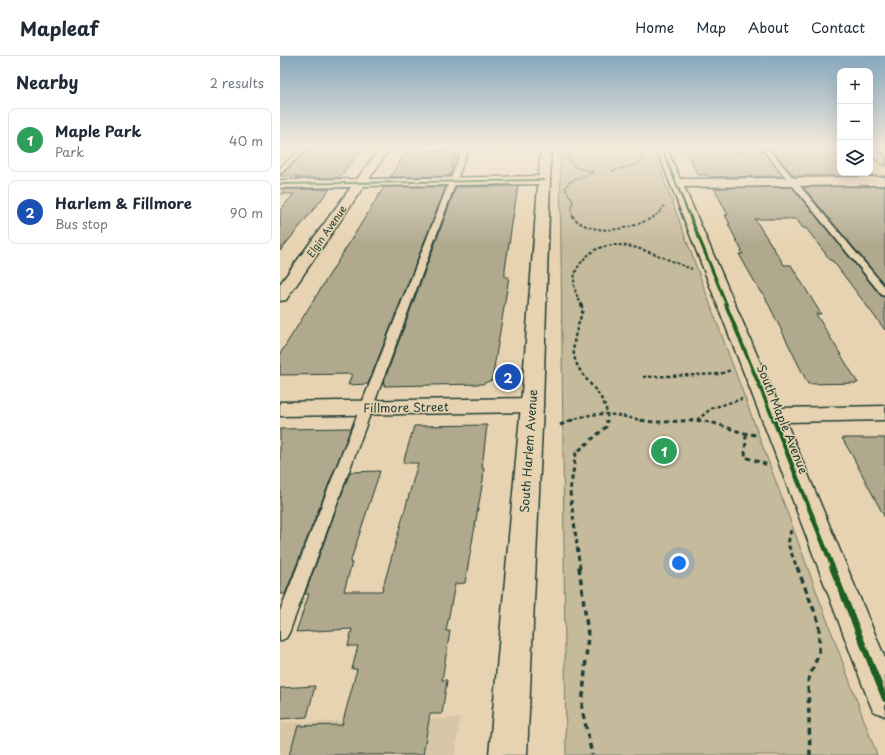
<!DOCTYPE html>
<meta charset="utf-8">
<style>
:root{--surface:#fff;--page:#f6f6f7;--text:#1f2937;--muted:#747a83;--line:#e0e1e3;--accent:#7c3aed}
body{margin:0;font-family:"Playpen Sans",sans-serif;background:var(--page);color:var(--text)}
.controls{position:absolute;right:12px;top:12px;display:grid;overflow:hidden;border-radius:8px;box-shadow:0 4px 16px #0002}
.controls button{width:36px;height:36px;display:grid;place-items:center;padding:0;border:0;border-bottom:1px solid var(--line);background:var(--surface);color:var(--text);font:20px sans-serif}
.you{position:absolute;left:399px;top:507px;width:14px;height:14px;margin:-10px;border:3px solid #fff;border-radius:50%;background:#1a73e8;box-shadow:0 0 0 6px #1a73e833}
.badge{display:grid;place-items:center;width:26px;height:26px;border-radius:50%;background:var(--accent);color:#fff;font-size:13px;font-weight:700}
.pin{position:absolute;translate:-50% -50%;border:2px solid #fff;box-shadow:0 1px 4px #0006}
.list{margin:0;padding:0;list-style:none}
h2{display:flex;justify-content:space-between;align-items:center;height:52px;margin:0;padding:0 16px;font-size:17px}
h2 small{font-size:13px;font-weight:400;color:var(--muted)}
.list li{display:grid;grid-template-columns:26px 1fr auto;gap:12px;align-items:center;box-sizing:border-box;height:64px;margin:0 8px 8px;padding:0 8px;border:1px solid var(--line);border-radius:8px}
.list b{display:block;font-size:15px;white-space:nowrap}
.list p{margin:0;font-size:13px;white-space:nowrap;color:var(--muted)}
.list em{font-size:13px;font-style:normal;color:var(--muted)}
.icon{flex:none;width:22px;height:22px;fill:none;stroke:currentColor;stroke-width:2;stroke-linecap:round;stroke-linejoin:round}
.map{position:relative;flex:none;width:605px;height:699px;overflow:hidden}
header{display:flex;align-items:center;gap:24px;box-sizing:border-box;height:56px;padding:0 20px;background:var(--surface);border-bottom:1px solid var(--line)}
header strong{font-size:19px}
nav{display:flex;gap:22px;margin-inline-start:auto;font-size:14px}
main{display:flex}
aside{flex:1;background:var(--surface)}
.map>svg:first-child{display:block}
.built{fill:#d6c6a6}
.green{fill:#c6ba9c;stroke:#727c68}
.building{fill:#b0a98e;stroke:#1f3d34}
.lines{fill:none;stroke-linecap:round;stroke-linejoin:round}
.service-casing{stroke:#1f3d34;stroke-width:3}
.minor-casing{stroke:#1f3d34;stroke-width:3}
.primary-casing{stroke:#1f3d34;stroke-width:3}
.path-far4{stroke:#1f3d34;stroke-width:1.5;stroke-dasharray:2 1.5;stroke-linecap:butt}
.path-far3{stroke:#1f3d34;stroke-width:2;stroke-dasharray:3 2;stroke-linecap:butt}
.path-far2{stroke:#1f3d34;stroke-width:2.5;stroke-dasharray:3.5 2.5;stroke-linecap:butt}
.path-far1{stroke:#1f3d34;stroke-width:3;stroke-dasharray:4.5 3.5;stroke-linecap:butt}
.path{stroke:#1f3d34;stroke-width:3.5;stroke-dasharray:6 4.5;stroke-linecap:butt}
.service{fill:#e7d3b1;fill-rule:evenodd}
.minor{fill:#e7d3b1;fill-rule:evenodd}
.primary{fill:#e7d3b1;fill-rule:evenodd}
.cycleway-far4-casing{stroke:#e7d3b1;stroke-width:3.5}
.cycleway-far3-casing{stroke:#e7d3b1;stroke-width:5}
.cycleway-far2-casing{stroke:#e7d3b1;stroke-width:6}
.cycleway-far1-casing{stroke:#e7d3b1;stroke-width:7}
.cycleway-casing{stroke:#e7d3b1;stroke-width:8}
.cycleway-far4{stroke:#1b5e20;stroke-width:2}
.cycleway-far3{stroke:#1b5e20;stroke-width:3}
.cycleway-far2{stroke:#1b5e20;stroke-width:3.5}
.cycleway-far1{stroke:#1b5e20;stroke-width:4.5}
.cycleway{stroke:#1b5e20;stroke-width:6}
.labels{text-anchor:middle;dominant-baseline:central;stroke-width:3;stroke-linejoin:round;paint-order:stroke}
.far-street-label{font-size:10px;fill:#1f3d34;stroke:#e7d3b1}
.street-label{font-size:12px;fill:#1f3d34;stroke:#e7d3b1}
</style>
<header>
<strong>Mapleaf</strong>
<nav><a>Home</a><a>Map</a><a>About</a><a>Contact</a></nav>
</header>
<main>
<aside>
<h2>Nearby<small>2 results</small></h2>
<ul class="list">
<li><span class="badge" style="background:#2e9e5b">1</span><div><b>Maple Park</b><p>Park</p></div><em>40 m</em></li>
<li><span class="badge" style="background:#1a4fb4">2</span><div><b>Harlem &amp; Fillmore</b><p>Bus stop</p></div><em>90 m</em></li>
</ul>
</aside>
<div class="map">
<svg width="605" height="699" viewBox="0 0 605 699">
<rect width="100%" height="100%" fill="#e7d3b1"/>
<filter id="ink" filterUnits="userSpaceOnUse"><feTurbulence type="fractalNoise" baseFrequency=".025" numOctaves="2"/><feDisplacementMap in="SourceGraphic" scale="8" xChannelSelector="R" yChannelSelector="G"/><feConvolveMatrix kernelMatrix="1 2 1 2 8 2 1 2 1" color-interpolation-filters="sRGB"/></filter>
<g filter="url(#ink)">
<path class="built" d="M180 662 175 699H0V667Z"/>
<path class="green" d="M280 91H372L597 699H286Z"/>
<path class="building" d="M31 91H84L59 122H16L18 120H0Z
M129 91H142V95L179 94 171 112H173L170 120 110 121Z
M404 91H425L427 96H469L466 91H480L503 120 429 121 428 119H418Z
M489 91H559L560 117 590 116 594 120H514Z
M238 130 225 213V221H229L212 324 202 328 104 330 105 328H103L176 131Z
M605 130V229L523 131Z
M104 131H166L88 328 68 329 72 318 0 319V298Z
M512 131 601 240 605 241V274L553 205H551L526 172H523L516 163H475L504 209H511L541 258H536L578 327 528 328 483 237H481L459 198H463L461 195H462L448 168H450L445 159H448L434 132Z
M5 133H50L0 195V154L14 138H1Z
M207 369 202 412H204L203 424 185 527 175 528 166 575H170L162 624H167L162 658H150L143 699H9L18 670 62 669 77 613H72L78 590H68L72 573 16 576 29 538H25L70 416 100 415 70 507H72L64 535H102L138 407H123L134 370Z
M71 372 5 538H0V373Z
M562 382H605V462L573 401Z
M35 630 27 661 0 663V632Z"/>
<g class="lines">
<g class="service-casing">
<path id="service" d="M23 91H29L0 118V112Z
M183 91H189L9 577 6 582 0 585V555Z
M481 91H487L605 231V240L602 239Z"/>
</g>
<g class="minor-casing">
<path id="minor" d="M101 91H111L89 123 264 120 270 124 264 128 84 130 6 244 0 245V228L71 131 0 132V124L77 123Z
M376 91H386L400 123 605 121V129L404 131 500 352 605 350V364L506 366 605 602V660L593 655 588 643 488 379Z
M590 91 605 100V109L590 99Z
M252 342 260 344 263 349 260 354 252 356 0 360V346Z"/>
</g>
<g class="primary-casing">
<path id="primary" d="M261 91H271L263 349 247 699H209L241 349Z"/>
</g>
<path class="path-far4" d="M332 115 355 109 364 102 362 95 355 91
M293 161 291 154 293 145 285 133 288 127 314 116C304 114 292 113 288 102L293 91
M373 161 379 157 385 149"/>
<path class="path-far3" d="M292 160C311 182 352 174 375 160
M302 250C294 236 290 222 300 208 328 168 379 202 412 213"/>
<path class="path-far2" d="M301 249 303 253C299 268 292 283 294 299 298 324 330 338 327 365
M363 321 440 318 451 314
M417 364 432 352 462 343
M290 365C319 353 336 359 365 365"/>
<path class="path-far1" d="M361 364C382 369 402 363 423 365 441 367 458 378 477 379
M280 369 292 364
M466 379 465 401 488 409
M511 474 508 488 517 512
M300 512 290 436 296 397 326 371 327 364"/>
<path class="path" d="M299 511 308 578 302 652 312 699
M517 511 539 567V597L528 625 530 699"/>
<use href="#service" class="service"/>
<use href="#minor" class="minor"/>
<use href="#primary" class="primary"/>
<g class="cycleway-far4-casing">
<path id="cycleway-far4" d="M381 91 410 161
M0 128 264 124"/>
</g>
<g class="cycleway-far3-casing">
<path id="cycleway-far3" d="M410 160 447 250"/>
</g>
<g class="cycleway-far2-casing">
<path id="cycleway-far2" d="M446 249 494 365"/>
</g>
<g class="cycleway-far1-casing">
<path id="cycleway-far1" d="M494 364 553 512"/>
</g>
<g class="cycleway-casing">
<path id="cycleway" d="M552 511 605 643"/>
</g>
<use href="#cycleway-far4" class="cycleway-far4"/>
<use href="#cycleway-far3" class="cycleway-far3"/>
<use href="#cycleway-far2" class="cycleway-far2"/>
<use href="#cycleway-far1" class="cycleway-far1"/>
<use href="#cycleway" class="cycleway"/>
</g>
</g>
<linearGradient id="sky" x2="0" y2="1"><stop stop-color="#88a9be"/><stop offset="0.48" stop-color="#f4ebdc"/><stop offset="1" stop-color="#f4ebdc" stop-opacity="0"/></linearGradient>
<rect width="605" height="189" fill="url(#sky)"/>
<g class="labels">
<g class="far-street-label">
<text transform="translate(46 175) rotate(-55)">Elgin Avenue</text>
</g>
<g class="street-label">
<text transform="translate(126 351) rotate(-1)">Fillmore Street</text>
<text transform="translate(503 363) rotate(68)">South Maple Avenue</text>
<text transform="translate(248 395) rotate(-86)">South Harlem Avenue</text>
</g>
</g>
</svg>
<div class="controls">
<button>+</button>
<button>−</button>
<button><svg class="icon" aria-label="layers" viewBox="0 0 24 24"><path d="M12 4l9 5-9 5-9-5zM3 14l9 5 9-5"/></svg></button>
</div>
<div class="you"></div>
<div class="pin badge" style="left:384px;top:395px;background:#2e9e5b">1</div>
<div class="pin badge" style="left:228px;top:321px;background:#1a4fb4">2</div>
</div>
</main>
